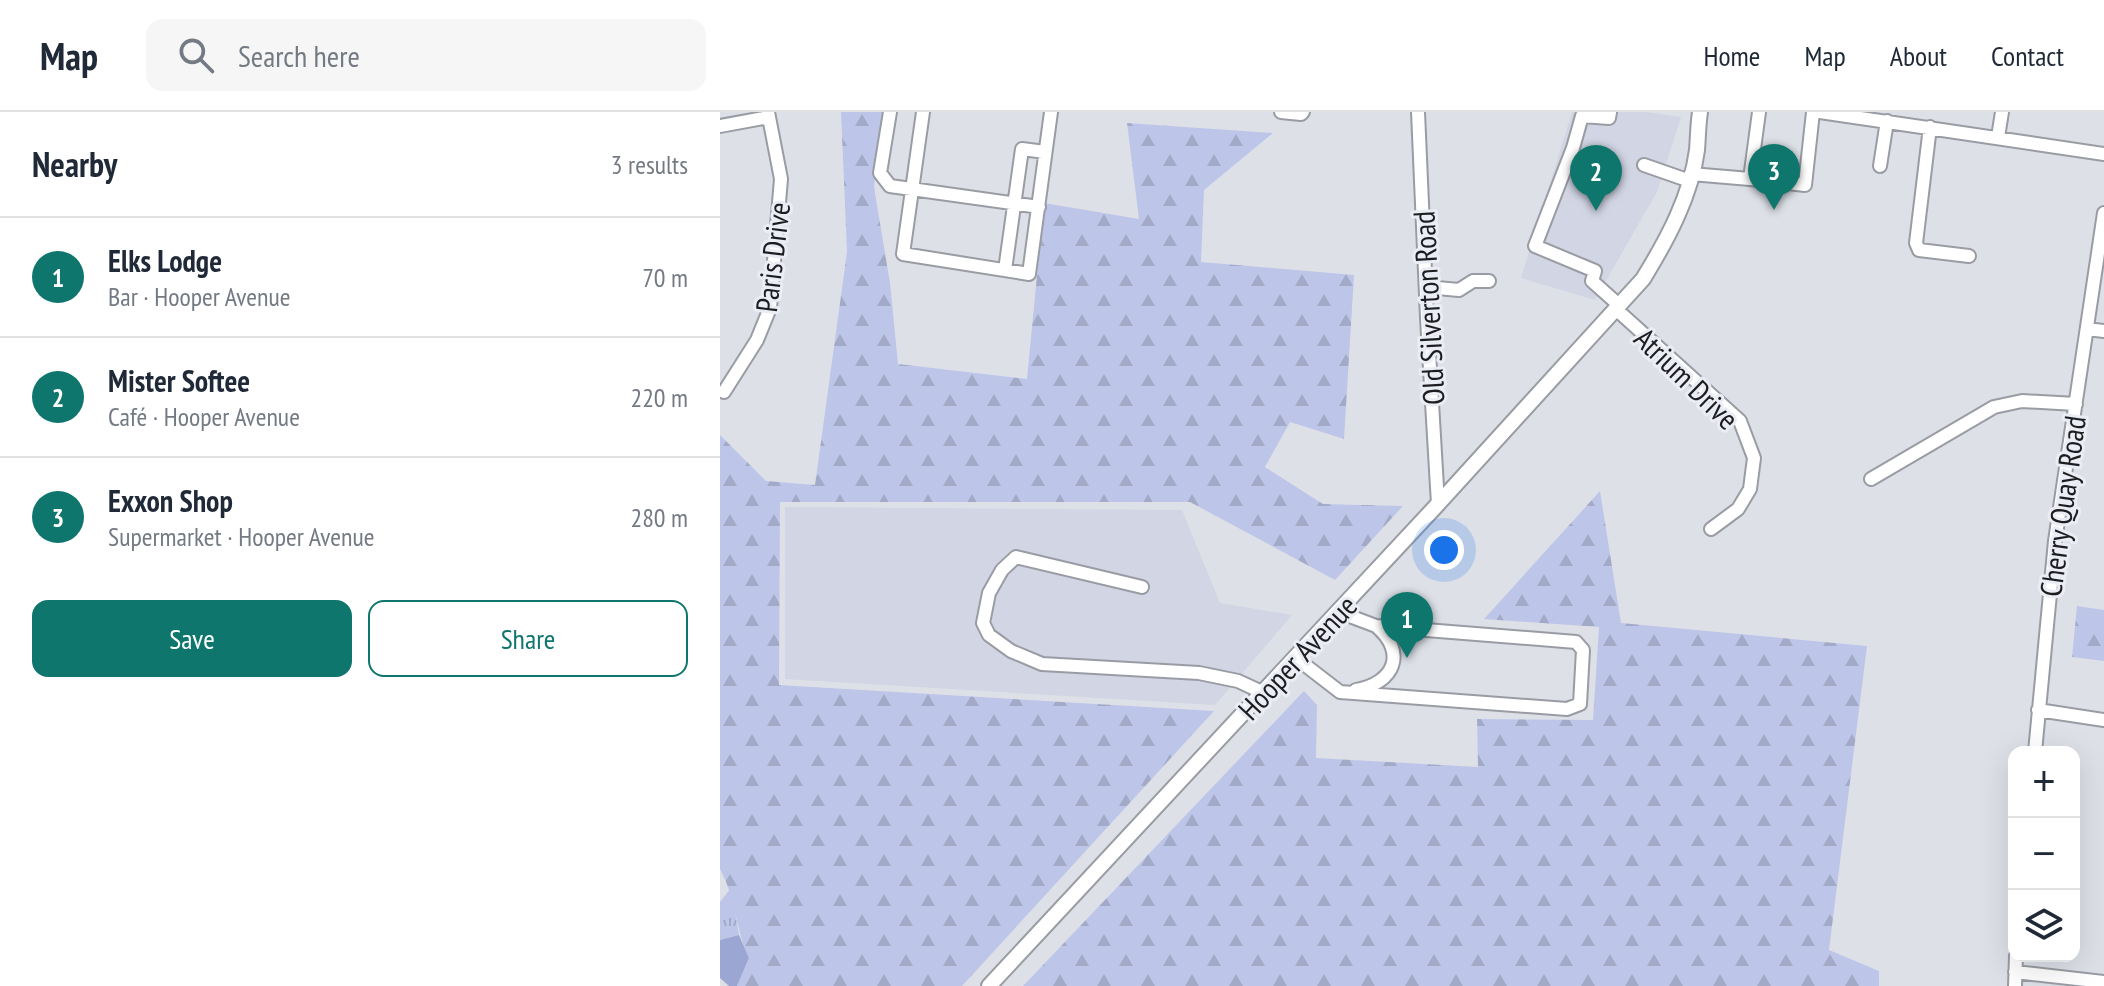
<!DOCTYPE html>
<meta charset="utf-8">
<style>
:root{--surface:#fff;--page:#f6f6f7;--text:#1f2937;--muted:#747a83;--line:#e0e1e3;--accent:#0f766e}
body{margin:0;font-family:"PT Sans Narrow",sans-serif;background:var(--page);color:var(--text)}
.controls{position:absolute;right:24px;bottom:24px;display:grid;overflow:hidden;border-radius:16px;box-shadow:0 8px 32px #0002}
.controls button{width:72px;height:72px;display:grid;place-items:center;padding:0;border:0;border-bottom:2px solid var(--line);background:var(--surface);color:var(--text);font:40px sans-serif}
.you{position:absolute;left:724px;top:438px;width:28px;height:28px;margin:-20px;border:6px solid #fff;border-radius:50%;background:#1a73e8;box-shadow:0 0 0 12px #1a73e833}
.badge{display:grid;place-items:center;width:52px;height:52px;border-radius:50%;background:var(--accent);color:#fff;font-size:26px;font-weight:700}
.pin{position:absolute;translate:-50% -66px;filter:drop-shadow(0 2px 4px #0008)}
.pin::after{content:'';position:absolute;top:42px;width:28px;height:24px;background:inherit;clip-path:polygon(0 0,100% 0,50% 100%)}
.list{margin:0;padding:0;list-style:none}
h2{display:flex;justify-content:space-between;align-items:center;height:104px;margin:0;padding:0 32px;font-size:34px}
h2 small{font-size:26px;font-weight:400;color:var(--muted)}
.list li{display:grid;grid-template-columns:52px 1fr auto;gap:24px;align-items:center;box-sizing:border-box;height:120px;padding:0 32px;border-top:2px solid var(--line)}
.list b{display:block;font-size:30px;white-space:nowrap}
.list p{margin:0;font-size:26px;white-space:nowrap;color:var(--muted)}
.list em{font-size:26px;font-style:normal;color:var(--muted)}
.actions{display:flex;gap:16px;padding:24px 32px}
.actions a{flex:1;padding:18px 0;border:2px solid var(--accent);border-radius:16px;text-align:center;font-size:28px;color:var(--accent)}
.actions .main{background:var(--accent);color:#fff}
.icon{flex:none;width:44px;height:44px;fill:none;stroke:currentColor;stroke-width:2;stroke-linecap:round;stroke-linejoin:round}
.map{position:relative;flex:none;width:1384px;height:874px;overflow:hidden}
header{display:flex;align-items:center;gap:48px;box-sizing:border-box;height:112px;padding:0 40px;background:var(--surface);border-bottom:2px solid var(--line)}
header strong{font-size:38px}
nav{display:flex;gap:44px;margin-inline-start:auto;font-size:28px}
.search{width:560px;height:72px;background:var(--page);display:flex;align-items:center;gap:20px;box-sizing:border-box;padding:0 28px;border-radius:16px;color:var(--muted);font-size:30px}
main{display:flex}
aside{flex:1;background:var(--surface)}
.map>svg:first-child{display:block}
.built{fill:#d1d5e4}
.grass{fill:url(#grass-tufts)}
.forest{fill:url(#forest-firs)}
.water{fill:#9ba6d2}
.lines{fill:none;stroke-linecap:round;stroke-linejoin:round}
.minor-casing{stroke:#9a9ca4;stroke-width:16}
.major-casing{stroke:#9a9ca4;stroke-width:18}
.minor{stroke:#fff;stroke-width:12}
.major{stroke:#fff;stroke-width:14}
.labels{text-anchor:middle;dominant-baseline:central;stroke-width:6;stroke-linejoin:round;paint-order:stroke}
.street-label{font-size:30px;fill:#1d1d20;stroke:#ebedf5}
</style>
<header>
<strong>Map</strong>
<div class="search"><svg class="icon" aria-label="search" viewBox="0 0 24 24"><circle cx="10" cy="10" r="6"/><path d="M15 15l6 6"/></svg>Search here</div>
<nav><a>Home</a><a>Map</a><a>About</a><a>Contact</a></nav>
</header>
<main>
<aside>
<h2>Nearby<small>3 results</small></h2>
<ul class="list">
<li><span class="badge">1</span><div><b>Elks Lodge</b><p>Bar · Hooper Avenue</p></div><em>70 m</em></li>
<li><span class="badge">2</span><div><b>Mister Softee</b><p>Café · Hooper Avenue</p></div><em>220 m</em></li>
<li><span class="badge">3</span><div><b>Exxon Shop</b><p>Supermarket · Hooper Avenue</p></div><em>280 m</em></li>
</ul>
<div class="actions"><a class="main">Save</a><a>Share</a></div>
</aside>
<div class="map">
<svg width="1384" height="874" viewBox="0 0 1384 874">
<defs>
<pattern id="grass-tufts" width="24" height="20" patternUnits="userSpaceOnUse" patternTransform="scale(2)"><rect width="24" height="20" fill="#bdc6e9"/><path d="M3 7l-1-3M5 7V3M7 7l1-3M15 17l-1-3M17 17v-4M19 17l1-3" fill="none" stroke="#a2aac8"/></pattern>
<pattern id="forest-firs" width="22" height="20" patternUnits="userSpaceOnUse" patternTransform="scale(2)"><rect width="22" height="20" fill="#bdc6e9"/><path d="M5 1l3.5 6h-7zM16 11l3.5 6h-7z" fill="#a2aac8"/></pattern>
</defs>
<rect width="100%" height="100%" fill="#dee0e8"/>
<path class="built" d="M852 0H926L961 5 937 80 875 188 801 166Z
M65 395 462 398 500 491 572 503 495 593 65 567Z"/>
<path class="grass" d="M11 776 19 823 0 828V790Z"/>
<path class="forest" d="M121 0H163L154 75 170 171 178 252 307 267 324 91 419 107 407 11 553 21 484 78 481 150 634 163 624 327 570 310 545 355 603 392 683 394 615 468 470 390H60L59 573 494 599 242 874H17L29 846C15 816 16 786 0 757V323L46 369 95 373 127 140Z
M880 379 901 511 1147 534 1109 838 1159 859V874H303L584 579 597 593 596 646 758 655 757 607 873 608 879 515 764 507Z
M1357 494 1384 498V549L1352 545Z"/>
<path class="water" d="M19 823 29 846 17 874H9L0 866V828Z"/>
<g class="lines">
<g class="minor-casing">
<path id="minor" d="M170 0 160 61 170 74 319 95
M203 0 183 142 309 162 331 0
M561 0 581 2 583 0
M698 0 707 206 718 392
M890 0 889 6 862 4 853 36 815 134 875 159 872 169 900 194
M1039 0 1030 67 1085 73 1093 0
M1100 0 1384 42
M0 14 49 5
M1210 15 1196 131 1199 138 1249 144
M1278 25 1282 0
M924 53 970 69
M1160 54 1167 9
M971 62 1030 67
M285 158 302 37 325 40
M706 175 739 178 753 169H769
M897 198 1020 309 1034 346 1030 377 1018 397 991 417
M1367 217 1384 219
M4 280 37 228 50 196 61 67 48 0
M1151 367 1274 295 1302 289 1356 292
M422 475 296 445 282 458 269 481 263 511 269 523 291 539 322 552 479 561 518 569 544 581
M576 546 620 580 847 597 860 592 863 538 856 530 656 514 619 500
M636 578C675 571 687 540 656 514
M1318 598 1384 608
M1315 640 1335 429 1384 101
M1295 860 1384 870
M1295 874 1296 844"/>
</g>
<g class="major-casing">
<path id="major" d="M269 874 718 392 923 167C947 128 971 84 977 38 978 26 978 13 980 0"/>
</g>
<use href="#minor" class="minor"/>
<use href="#major" class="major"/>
</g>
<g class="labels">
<g class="street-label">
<text transform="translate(52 145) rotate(-83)">Paris Drive</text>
<text transform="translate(708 196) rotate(-93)">Old Silverton Road</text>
<text transform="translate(967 266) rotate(44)">Atrium Drive</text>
<text transform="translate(1342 394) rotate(-82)">Cherry Quay Road</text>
<text transform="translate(577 545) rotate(-47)">Hooper Avenue</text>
</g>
</g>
</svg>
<div class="controls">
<button>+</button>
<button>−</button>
<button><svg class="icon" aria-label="layers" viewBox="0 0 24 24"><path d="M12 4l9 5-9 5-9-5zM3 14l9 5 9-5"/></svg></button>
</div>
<div class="you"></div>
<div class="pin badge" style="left:687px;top:546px">1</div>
<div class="pin badge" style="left:876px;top:99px">2</div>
<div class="pin badge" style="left:1054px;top:98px">3</div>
</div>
</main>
